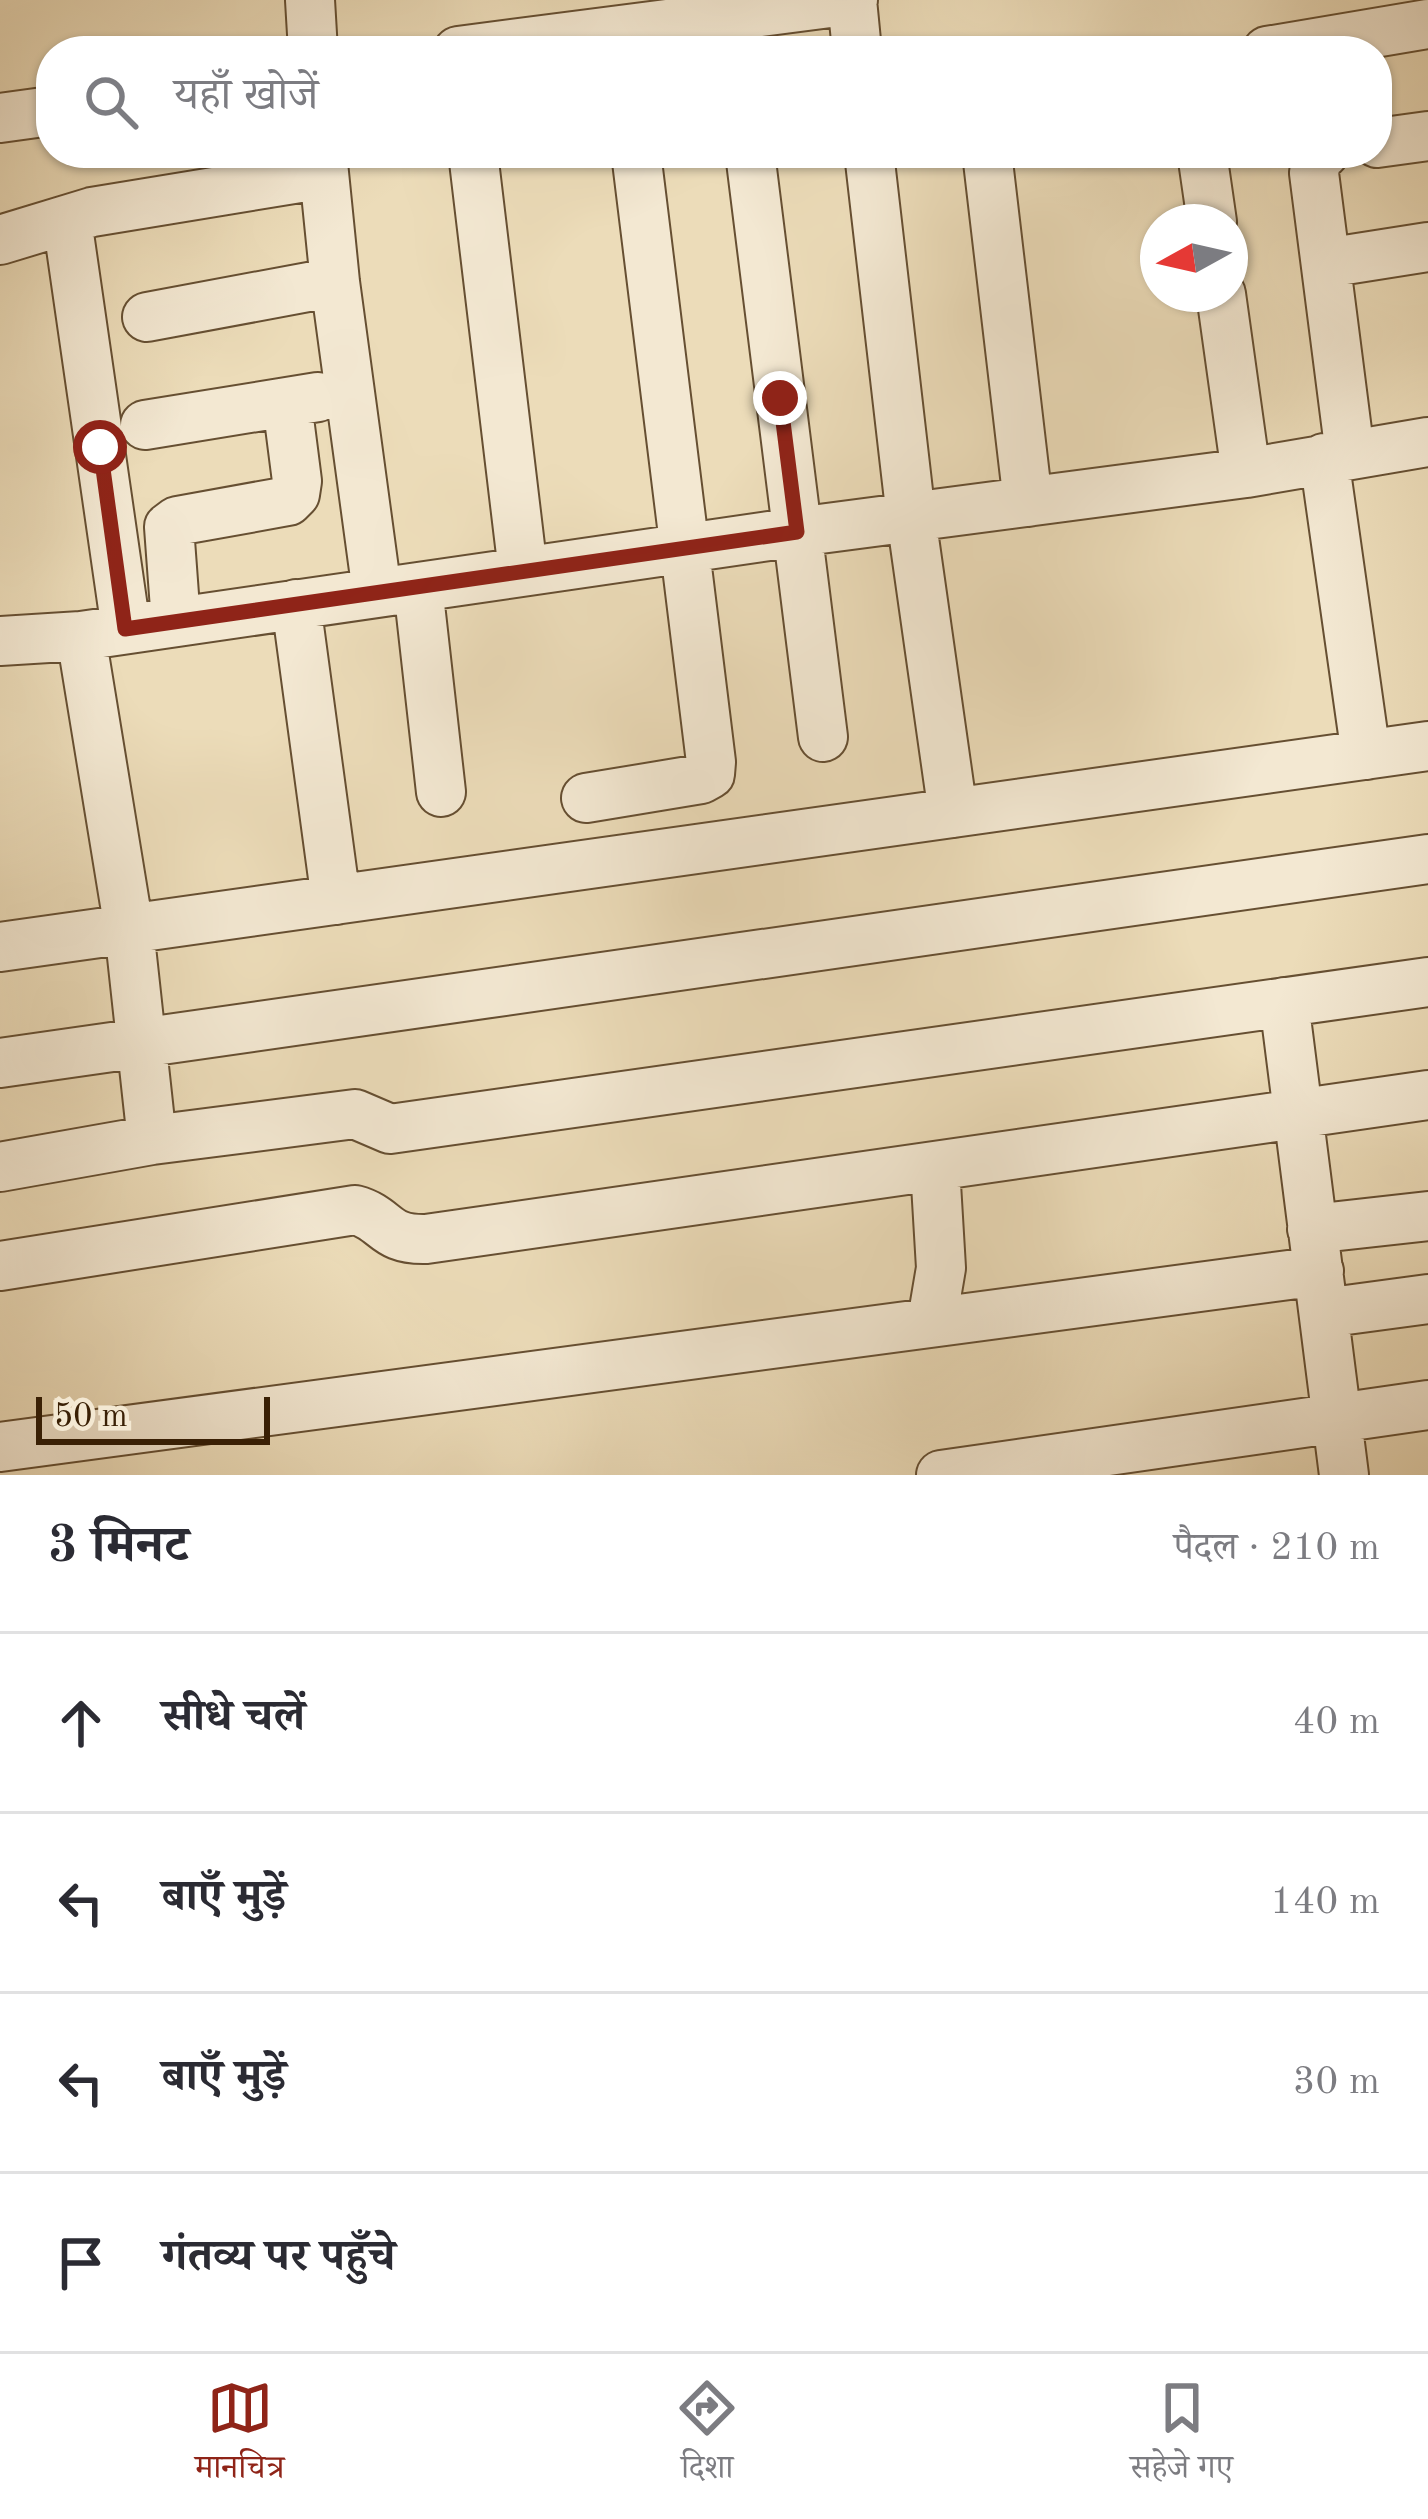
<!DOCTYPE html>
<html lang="hi">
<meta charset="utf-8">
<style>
:root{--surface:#fff;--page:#f7f7f7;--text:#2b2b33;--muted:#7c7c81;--line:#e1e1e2;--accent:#8f2418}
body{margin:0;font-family:"Old Standard TT","Noto Serif Devanagari",serif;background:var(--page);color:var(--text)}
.compass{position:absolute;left:1140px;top:204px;width:108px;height:108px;border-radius:50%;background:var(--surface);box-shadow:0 3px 9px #0004;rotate:262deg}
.scale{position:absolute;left:36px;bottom:30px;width:234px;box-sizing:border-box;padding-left:12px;border:6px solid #3a2005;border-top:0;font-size:33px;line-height:42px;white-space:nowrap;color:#3a2005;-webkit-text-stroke:9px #f3e8d2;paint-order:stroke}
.stop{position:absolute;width:36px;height:36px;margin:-27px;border:9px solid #8f2418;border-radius:50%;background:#fff}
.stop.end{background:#8f2418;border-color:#fff;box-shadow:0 3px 12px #0008}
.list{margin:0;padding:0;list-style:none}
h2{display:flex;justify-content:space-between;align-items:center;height:156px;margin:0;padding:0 48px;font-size:51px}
h2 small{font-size:39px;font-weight:400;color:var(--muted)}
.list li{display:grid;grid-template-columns:78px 1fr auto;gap:36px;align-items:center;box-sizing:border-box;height:180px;padding:0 48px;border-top:3px solid var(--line)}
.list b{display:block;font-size:45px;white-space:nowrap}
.list em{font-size:39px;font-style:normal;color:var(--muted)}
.icon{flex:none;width:66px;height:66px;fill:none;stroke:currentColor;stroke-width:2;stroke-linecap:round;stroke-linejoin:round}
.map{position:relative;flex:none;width:1428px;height:1475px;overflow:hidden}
.search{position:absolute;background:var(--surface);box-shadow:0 3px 9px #0004;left:36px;right:36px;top:36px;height:132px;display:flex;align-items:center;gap:30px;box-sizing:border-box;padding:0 42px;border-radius:48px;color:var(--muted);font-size:45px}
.sheet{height:876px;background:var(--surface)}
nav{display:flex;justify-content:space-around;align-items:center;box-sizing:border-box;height:168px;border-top:3px solid var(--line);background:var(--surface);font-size:33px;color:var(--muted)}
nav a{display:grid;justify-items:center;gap:6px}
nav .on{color:var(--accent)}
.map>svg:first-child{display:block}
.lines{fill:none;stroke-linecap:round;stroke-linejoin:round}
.minor-casing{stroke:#664f32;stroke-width:52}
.minor{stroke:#f3e8d2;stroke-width:48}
.route{stroke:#8f2418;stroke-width:15}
</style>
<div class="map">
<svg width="1428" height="1475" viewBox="0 0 1428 1475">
<rect width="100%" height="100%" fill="#ecdcb9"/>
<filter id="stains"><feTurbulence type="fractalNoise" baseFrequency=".00167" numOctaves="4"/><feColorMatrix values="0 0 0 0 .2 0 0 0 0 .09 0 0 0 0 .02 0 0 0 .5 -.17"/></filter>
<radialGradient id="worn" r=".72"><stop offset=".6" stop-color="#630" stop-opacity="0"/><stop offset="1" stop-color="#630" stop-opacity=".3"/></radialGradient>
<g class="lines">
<g class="minor-casing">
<path id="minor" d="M310 0 313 51
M852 0 857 51
M458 51 853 0
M1267 51 1428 24
M0 118 51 111
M1377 143 1428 136
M322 153 335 282 377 592
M473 153 523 571
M750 153 823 737
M869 153 911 517 953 813
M987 153 1028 502
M1202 153 1212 222
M1324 153 1317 157 1314 173 1350 454
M67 220 126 629
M0 240 92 212 324 174
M1326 263 1428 247
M1221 294 1246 473
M147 317 335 282
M145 425 318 397
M1324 458 1366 755
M418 587 441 792
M296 604 336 900
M176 622 169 527 177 521 288 501 295 494 297 481 287 403
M81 636 129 929 152 1140
M0 641 81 636 797 532 1246 473 1428 442
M586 798 701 779 710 774 711 762 636 153
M0 947 1428 746
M1284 1002 1344 1475
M0 1063 1428 859
M0 1167 152 1140 355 1114 390 1129 1428 982
M1312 1229 1428 1216
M0 1266 355 1210C388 1219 383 1240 426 1239L1428 1095
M1324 1313 1428 1299
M932 1321 941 1268 935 1167
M0 1447 1319 1271
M941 1475 1428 1405"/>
</g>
<use href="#minor" class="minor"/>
</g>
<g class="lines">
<path class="route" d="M100 447 125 629 797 532 780 398"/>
</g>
<rect width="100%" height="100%" filter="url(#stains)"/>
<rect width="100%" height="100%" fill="url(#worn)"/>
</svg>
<svg class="compass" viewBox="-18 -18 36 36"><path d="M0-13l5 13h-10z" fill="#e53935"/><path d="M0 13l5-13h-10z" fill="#7c7c81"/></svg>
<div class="scale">50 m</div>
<div class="stop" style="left:100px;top:447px"></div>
<div class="stop end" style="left:780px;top:398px"></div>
<div class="search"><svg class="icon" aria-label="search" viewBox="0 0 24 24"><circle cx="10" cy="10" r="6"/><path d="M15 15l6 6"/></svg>यहाँ खोजें</div>
</div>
<section class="sheet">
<h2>3 मिनट<small>पैदल · 210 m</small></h2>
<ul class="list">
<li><svg class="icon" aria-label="ahead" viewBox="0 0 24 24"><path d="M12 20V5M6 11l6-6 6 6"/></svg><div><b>सीधे चलें</b></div><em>40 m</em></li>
<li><svg class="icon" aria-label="left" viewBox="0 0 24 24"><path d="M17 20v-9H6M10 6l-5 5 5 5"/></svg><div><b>बाएँ मुड़ें</b></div><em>140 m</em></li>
<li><svg class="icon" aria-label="left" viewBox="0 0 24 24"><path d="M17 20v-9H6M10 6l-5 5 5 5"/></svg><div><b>बाएँ मुड़ें</b></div><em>30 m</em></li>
<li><svg class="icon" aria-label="arrive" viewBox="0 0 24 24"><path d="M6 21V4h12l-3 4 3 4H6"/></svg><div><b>गंतव्य पर पहुँचे</b></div></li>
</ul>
</section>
<nav>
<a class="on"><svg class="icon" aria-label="map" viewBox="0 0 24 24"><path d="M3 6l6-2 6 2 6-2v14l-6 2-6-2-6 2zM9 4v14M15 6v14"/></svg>मानचित्र</a>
<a><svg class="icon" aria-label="directions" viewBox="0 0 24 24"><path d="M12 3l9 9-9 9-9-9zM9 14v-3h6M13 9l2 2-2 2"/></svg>दिशा</a>
<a><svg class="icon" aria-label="saved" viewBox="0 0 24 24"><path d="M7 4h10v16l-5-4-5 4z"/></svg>सहेजे गए</a>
</nav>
